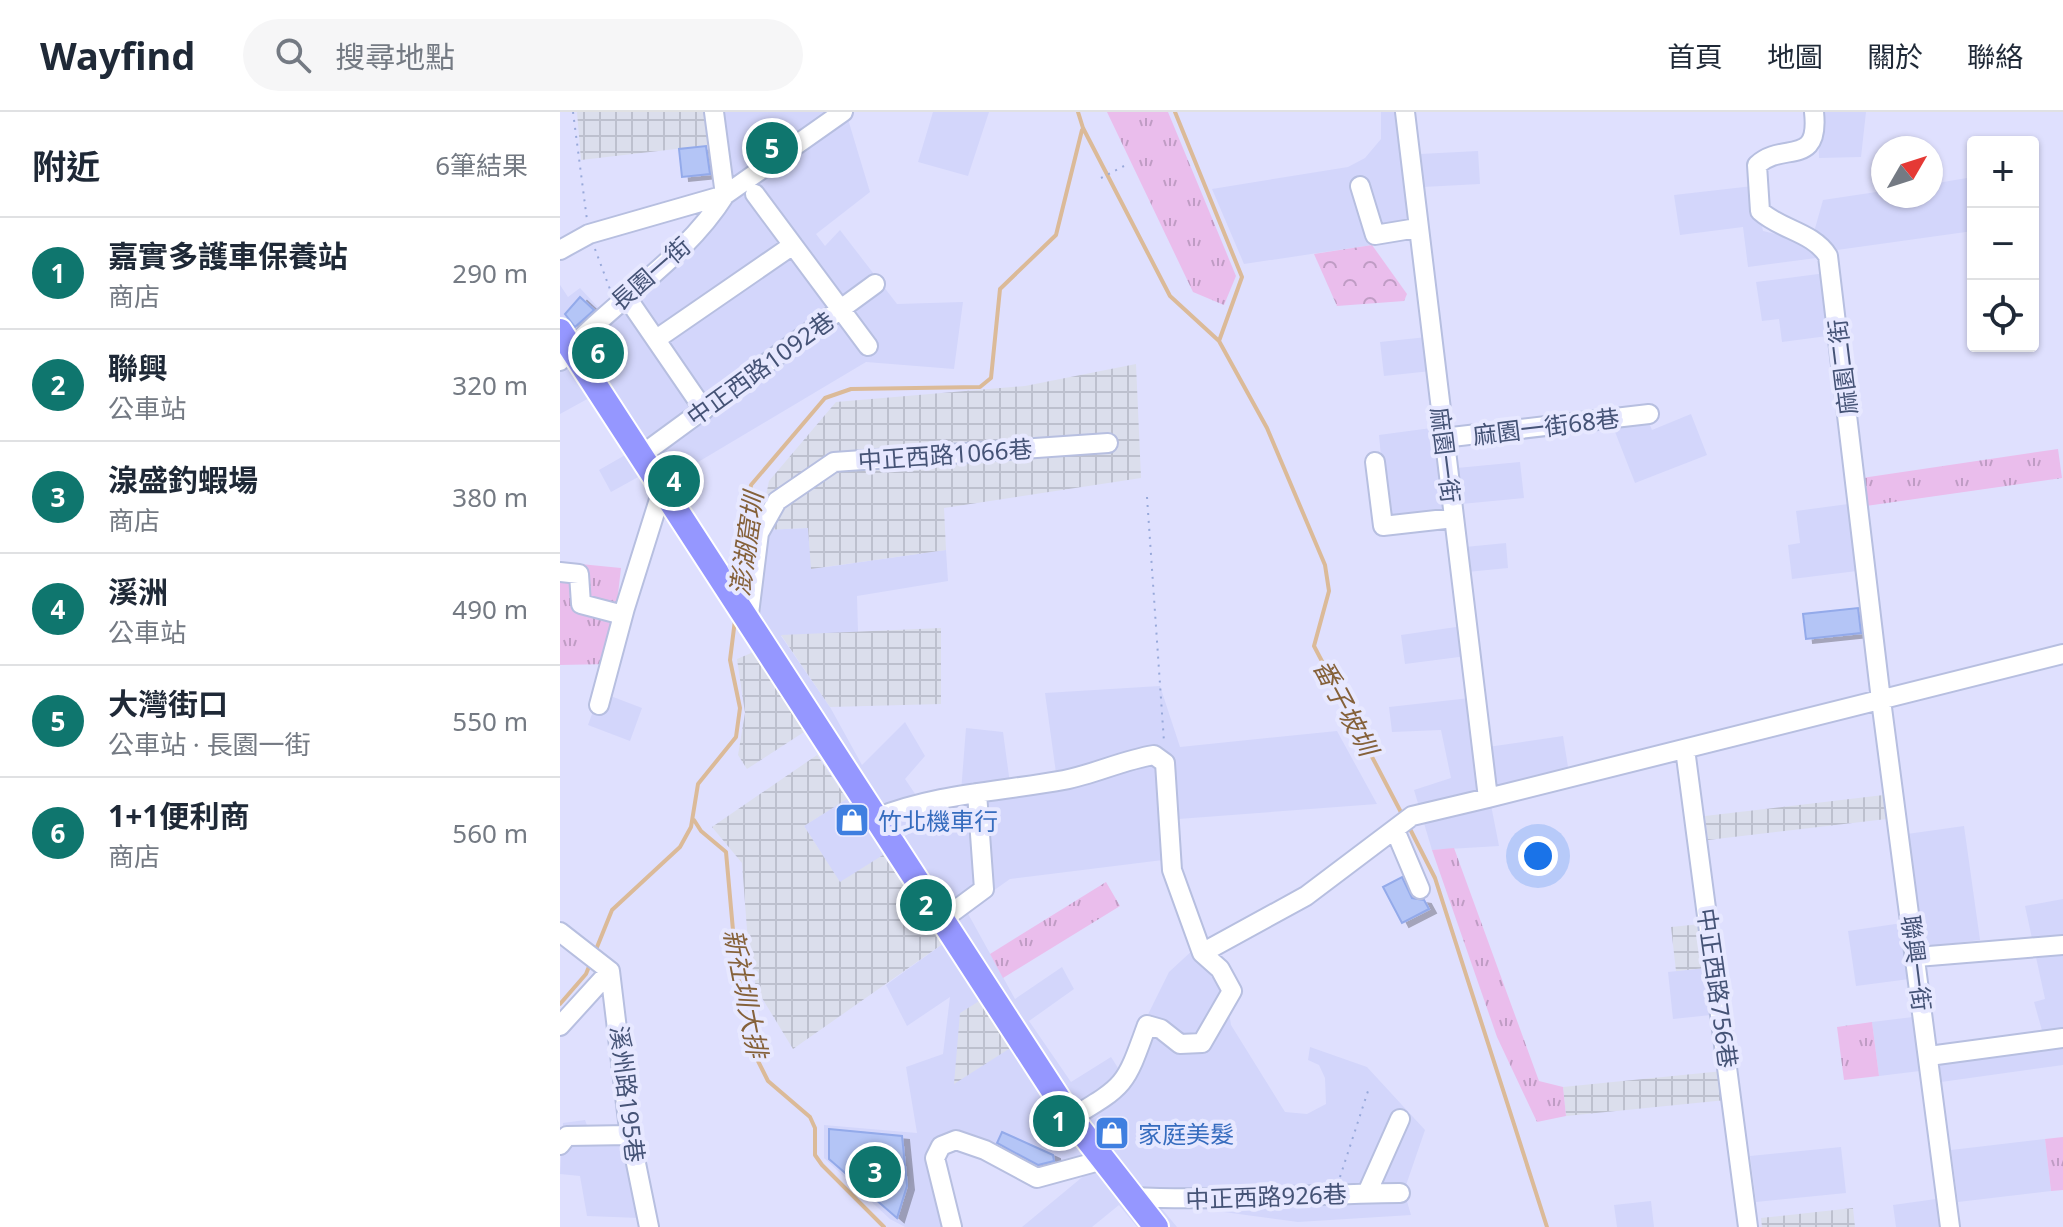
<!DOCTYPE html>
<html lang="zh-TW">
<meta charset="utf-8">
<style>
:root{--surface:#fff;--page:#f6f6f7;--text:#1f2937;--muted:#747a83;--line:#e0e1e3;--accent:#0f766e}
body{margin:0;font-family:"Noto Sans","Noto Sans TC",sans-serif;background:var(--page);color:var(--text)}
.controls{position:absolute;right:24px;top:24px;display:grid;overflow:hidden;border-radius:8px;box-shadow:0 2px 6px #0004}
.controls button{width:72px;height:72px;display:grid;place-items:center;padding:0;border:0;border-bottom:2px solid var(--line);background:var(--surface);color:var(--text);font:40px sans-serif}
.compass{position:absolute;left:1311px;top:24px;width:72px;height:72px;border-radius:50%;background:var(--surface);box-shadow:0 2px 6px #0004;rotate:51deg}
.you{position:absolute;left:978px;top:744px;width:28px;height:28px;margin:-20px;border:6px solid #fff;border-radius:50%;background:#1a73e8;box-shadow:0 0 0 12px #1a73e833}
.badge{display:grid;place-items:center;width:52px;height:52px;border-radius:50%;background:var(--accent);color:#fff;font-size:26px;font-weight:700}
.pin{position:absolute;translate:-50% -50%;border:4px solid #fff;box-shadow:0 2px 8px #0006}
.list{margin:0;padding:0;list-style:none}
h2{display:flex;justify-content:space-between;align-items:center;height:104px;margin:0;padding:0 32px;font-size:34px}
h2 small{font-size:26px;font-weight:400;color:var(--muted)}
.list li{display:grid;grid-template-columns:52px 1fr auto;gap:24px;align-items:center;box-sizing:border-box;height:112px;padding:0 32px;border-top:2px solid var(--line)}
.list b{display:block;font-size:30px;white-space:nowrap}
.list p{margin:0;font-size:26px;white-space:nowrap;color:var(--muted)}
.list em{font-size:26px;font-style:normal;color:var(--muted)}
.icon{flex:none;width:44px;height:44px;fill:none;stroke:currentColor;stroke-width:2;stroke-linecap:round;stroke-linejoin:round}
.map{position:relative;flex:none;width:1503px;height:1115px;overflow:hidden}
header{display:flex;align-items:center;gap:48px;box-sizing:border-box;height:112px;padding:0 40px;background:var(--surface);border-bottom:2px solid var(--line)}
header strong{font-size:38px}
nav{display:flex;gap:44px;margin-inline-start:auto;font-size:28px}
.search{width:560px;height:72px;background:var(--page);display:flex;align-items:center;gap:20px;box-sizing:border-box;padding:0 28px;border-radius:44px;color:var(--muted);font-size:30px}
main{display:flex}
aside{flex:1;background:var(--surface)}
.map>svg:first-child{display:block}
.residential{fill:#d3d6fb}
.industrial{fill:url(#industrial-grid)}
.grass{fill:url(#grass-tufts)}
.forest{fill:url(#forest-crowns)}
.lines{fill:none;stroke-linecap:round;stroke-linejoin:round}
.stream{stroke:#dbba98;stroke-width:4}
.building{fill:#b4c5f6;stroke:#93aaea;stroke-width:2;filter:url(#shadow)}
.minor-casing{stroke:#b7bfe0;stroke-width:22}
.major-casing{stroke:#fff;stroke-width:28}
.path{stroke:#98a9da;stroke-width:2;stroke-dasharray:2 6;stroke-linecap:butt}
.minor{stroke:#fff;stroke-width:18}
.major{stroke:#9597ff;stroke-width:24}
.labels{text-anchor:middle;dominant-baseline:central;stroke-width:8;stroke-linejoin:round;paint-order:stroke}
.street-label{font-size:24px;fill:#455376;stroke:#e7e8ff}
.shop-label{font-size:24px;fill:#366cbe;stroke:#e7e8ff;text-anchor:start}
.water-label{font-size:26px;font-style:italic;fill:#85613a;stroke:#e7e8ff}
</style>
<header>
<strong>Wayfind</strong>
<div class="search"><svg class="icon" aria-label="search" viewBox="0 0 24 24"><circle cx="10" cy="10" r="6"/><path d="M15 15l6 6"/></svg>搜尋地點</div>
<nav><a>首頁</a><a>地圖</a><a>關於</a><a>聯絡</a></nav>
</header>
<main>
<aside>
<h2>附近<small>6筆結果</small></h2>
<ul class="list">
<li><span class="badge">1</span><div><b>嘉實多護車保養站</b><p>商店</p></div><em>290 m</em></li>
<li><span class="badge">2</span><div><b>聯興</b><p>公車站</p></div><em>320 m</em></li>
<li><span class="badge">3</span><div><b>湶盛釣蝦場</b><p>商店</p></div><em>380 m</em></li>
<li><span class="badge">4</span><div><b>溪洲</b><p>公車站</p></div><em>490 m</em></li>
<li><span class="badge">5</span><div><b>大灣街口</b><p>公車站 · 長園一街</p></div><em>550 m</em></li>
<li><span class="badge">6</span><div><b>1+1便利商</b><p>商店</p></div><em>560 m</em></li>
</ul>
</aside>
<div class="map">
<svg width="1503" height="1115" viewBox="0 0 1503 1115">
<defs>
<pattern id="industrial-grid" width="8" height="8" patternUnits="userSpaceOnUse" patternTransform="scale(2)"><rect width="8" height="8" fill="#dbdeec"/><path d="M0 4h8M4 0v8" fill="none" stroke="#bdc0ce"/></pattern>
<pattern id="grass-tufts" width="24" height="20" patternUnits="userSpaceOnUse" patternTransform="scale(2)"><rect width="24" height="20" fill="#eabdec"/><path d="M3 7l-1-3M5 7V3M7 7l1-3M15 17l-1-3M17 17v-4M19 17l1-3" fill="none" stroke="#bf9cc4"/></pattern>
<pattern id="forest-crowns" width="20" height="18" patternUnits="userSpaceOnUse" patternTransform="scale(2)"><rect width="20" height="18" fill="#eabdec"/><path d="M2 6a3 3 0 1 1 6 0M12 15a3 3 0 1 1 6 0" fill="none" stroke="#bf9cc4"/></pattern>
<filter id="shadow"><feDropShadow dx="7" dy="4" stdDeviation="0" flood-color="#0004"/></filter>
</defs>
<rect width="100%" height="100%" fill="#dfe0fe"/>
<path class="residential" d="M159 0H293L287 4 310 80 256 122 265 134 280 118 337 192 403 190 394 257 306 250 113 365 51 274 0 302V173L8 185 20 176 47 205 171 85Z
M373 0H429L408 64 358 50Z
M821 0H843L859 119 812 133 684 152 652 77 788 55 805 46 821 27Z
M1258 0H1306L1301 45 1259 46Z
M918 39 920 72 863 75 860 42Z
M1413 65V119L1277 138 1254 120 1263 88 1323 79V84H1371V72Z
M1193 74 1203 119 1264 133V145L1188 155 1183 115 1120 123 1114 83Z
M1266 161 1275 223 1222 230 1219 207 1202 209 1196 170Z
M867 225 871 259 824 264 820 230Z
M1081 292 1092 318 1131 302 1147 343 1075 371 1050 307Z
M879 315 890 397 819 410 805 346 821 344 819 323Z
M67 342 80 364 51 380 39 358Z
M960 350 964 386 901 392 897 356Z
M1296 391 1305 458 1232 467 1228 433 1240 431 1236 399Z
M248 416 252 457 386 438 388 469 297 484 298 520 221 524 270 595 302 653 345 610 365 644 345 667 360 689 401 680 406 616 443 620 451 679 496 661 485 581 600 574 620 635 777 619 817 692 605 708 611 747 450 767 406 798 455 887 502 855 514 877 469 909 511 970 551 945 560 959 609 860 635 836 664 868 671 913 725 1000 747 1002 766 992 765 966 759 953 748 948 750 935 807 955 865 1018 844 1079 851 1103 738 1110 597 1091 617 1115H577L559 1093 532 1115H462L526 1062 475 1073 398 1035 384 1047 394 1115H345L330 1107 264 1046V1013L357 1021 346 955 383 942 390 885 347 914 326 873 384 831 324 743 280 771 244 714 287 686 188 528 199 418Z
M946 431 948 456 907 460 905 435Z
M903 514 907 544 845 552 841 523Z
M40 580 82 596 70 629 28 613Z
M910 586 914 637 1003 624 1009 661 931 693 939 734 872 738 854 678 891 666 881 618 832 620 829 595Z
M1404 714 1420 828 1362 835 1347 722Z
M1503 787V953L1381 970 1375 935 1483 922 1474 890 1485 887 1465 794Z
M1349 810 1357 866 1296 874 1288 819Z
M1146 856 1151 903 1113 907 1108 860Z
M1361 904 1368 958 1319 964 1312 910Z
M25 1008 29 1019 66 1020 80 1106 27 1104 20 1064 0 1062 3 1011Z
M1485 1027 1491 1079 1398 1090 1391 1038Z
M1281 1035 1286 1081 1196 1090 1190 1044Z
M1383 1086 1387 1115H1336L1333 1093Z
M1091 1089 1094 1115H1057L1054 1093Z"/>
<path class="industrial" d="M17 0H146L150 33 21 48Z
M576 252 581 366 384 396 386 438 251 457 248 416 199 418 209 369 276 290 465 274Z
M381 516V592L270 595 221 523Z
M196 539 244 620 187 657 178 643 185 601 177 547Z
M257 643 287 687 244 714 280 770 323 743 384 831 233 937 196 876 188 831 182 751 152 715Z
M1332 682 1335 706 1148 728 1145 704Z
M1141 812 1146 856 1116 859 1111 815Z
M424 886 455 933 394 972 400 901Z
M1163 959 1166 988 1006 1004 1003 975Z
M1293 1096 1295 1115H1202L1201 1106Z"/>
<path class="grass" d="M547 0H608L676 164 664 193 633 180Z
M1498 337 1502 366 1306 394 1302 366Z
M0 450 61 456 50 552 0 553Z
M894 736 979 969 1003 975 1006 1004 977 1010 937 925 872 738Z
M546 770 560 794 443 866 430 842Z
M1312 910 1319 964 1284 968 1277 915Z
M1503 1025V1078L1491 1079 1485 1027Z"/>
<path class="forest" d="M812 133 847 182 844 189 777 194 754 142Z"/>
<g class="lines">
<path class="stream" d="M518 0 523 16 610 184 659 229 707 316 765 453 769 479 754 534 844 706
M615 0 682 165 659 229
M179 475 191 373 265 286 291 277 420 275 431 266 440 177 496 123 522 18
M134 708 141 719 166 740 177 863 195 909 196 945 208 969 250 1005 255 1016V1043L262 1053 324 1115
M848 713 875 766 987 1115
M35 840 52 798 120 735 131 715 138 672 176 625 180 596 170 548 175 508
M0 892 26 862 30 852"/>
</g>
<path class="building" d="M146 34 150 62 122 65 119 37Z
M20 185 34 198 15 215 5 202Z
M1298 496 1301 521 1246 527 1243 502Z
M842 765 852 786 864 788 869 797 842 811 823 775Z
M269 1017 342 1024 347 1074 337 1106 269 1047Z
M442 1020 493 1043 494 1049 478 1053 437 1031Z"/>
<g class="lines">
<g class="minor-casing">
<path id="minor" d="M154 0 165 83
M845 0 928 686
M1254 0C1260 56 1223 29 1197 53L1200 99C1221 118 1253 120 1268 144L1321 588 1390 1115
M800 74 815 123 857 116
M195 82 308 234
M0 138 29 122 165 83 283 0
M72 193 144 298
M98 226 233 133
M0 249C51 189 123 150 165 83
M883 326 1089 302
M80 344 315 172
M815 350 823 414 894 406
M0 460 19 462 21 492 63 503
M188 510 199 421 217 389 274 350 548 331
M39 593 65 496 102 378
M1125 637 1188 1115
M316 706C379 681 439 680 504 668 535 662 563 648 594 643L605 651 612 758 642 841 660 857 672 879 642 931 620 932 601 917 587 913C565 974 566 973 511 1006
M835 718 860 777
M382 808 424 777 417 681
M0 820 50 859 69 1017 89 1115
M642 841 746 784 852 704 928 686 1503 542
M1357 845 1503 833
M0 914 50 859
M1369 944 1503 926
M0 1033 7 1024 70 1023
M807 1081 840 1007
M571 1085C661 1089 750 1082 840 1081
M392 1115 375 1046 381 1034 396 1028 425 1038 477 1066 543 1048"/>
</g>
<g class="major-casing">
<path id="major" d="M0 219 511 1006 596 1115"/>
</g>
<path class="path" d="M13 0 27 108
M541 66 564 54
M35 137 51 180
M587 385 604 630
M780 1065 808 979"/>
<use href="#minor" class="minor"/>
<use href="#major" class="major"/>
</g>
<defs>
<g id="shop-square" transform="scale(1.8)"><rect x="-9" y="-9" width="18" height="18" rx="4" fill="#3f7fe0" stroke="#e7e8ff"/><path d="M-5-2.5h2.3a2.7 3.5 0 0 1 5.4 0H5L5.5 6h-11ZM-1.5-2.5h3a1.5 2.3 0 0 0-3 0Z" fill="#fff"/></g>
</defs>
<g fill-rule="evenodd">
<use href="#shop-square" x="292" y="708"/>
<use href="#shop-square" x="552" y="1021"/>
</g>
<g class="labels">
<g class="street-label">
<text transform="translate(90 161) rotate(-41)">長園一街</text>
<text transform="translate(1282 255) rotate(-97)">麻園二街</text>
<text transform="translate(200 256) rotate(-36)">中正西路1092巷</text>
<text transform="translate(986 314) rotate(-7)">麻園一街68巷</text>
<text transform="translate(385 342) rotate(-4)">中正西路1066巷</text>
<text transform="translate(886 343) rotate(83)">麻園一街</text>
<text transform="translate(1357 851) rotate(83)">聯興一街</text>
<text transform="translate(1158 876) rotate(82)">中正西路756巷</text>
<text transform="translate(68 982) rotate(83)">溪州路195巷</text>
<text transform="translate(706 1084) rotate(-2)">中正西路926巷</text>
</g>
<g class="shop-label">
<text x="318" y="708">竹北機車行</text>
<text x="578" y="1021">家庭美髮</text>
</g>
<g class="water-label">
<text transform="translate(186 432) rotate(-82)">澎湖窟圳</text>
<text transform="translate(786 595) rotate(62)">番子坡圳</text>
<text transform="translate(186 881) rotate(79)">新社圳大排</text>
</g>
</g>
</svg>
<div class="controls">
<button>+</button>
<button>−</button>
<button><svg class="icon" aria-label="locate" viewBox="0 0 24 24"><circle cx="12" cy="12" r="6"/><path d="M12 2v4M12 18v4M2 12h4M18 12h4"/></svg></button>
</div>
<svg class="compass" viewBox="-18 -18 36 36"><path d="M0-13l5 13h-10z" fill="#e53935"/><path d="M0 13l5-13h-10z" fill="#747a83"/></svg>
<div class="you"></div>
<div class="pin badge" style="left:499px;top:1009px">1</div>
<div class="pin badge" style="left:366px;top:793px">2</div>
<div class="pin badge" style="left:315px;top:1060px">3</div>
<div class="pin badge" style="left:114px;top:369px">4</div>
<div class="pin badge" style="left:212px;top:36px">5</div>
<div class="pin badge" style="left:38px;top:241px">6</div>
</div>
</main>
